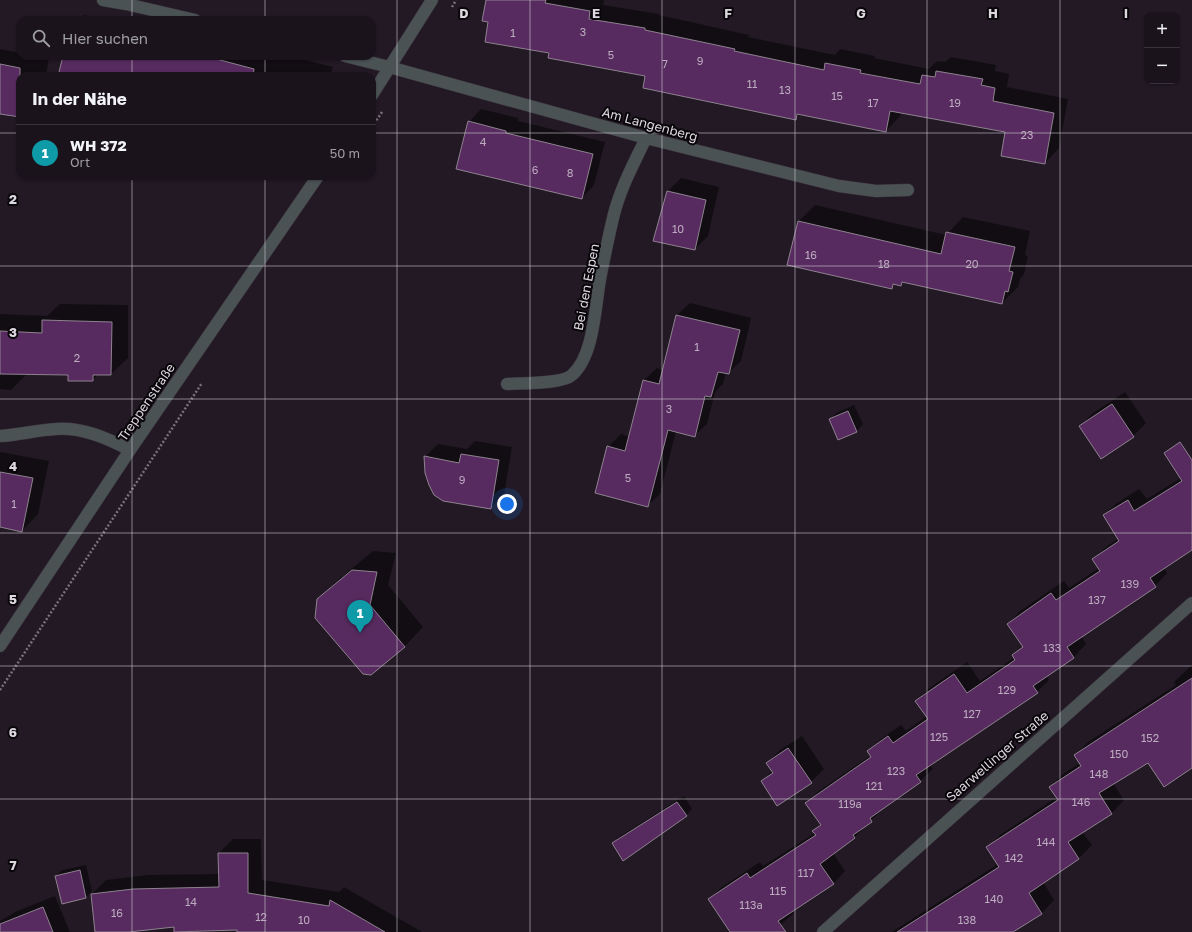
<!DOCTYPE html>
<html lang="de">
<meta charset="utf-8">
<style>
:root{--surface:#1a131b;--page:#272028;--text:#f1f3f6;--muted:#9f9ea3;--line:#38323a;--accent:#f39aa8}
body{margin:0;font-family:"Golos Text",sans-serif;background:var(--page);color:var(--text)}
.controls{position:absolute;right:12px;top:12px;display:grid;overflow:hidden;border-radius:8px;box-shadow:0 1px 3px #0004}
.controls button{width:36px;height:36px;display:grid;place-items:center;padding:0;border:0;border-bottom:1px solid var(--line);background:var(--surface);color:var(--text);font:20px sans-serif}
.you{position:absolute;left:507px;top:504px;width:14px;height:14px;margin:-10px;border:3px solid #fff;border-radius:50%;background:#1a73e8;box-shadow:0 0 0 6px #1a73e833}
.badge{display:grid;place-items:center;width:26px;height:26px;border-radius:50%;background:var(--accent);color:#fff;font-size:13px;font-weight:700}
.pin{position:absolute;translate:-50% -33px;filter:drop-shadow(0 1px 2px #0008)}
.pin::after{content:'';position:absolute;top:21px;width:14px;height:12px;background:inherit;clip-path:polygon(0 0,100% 0,50% 100%)}
.list{margin:0;padding:0;list-style:none}
h2{display:flex;justify-content:space-between;align-items:center;height:52px;margin:0;padding:0 16px;font-size:17px}
h2 small{font-size:13px;font-weight:400;color:var(--muted)}
.list li{display:grid;grid-template-columns:26px 1fr auto;gap:12px;align-items:center;box-sizing:border-box;height:56px;padding:0 16px;border-top:1px solid var(--line)}
.list b{display:block;font-size:15px;white-space:nowrap}
.list p{margin:0;font-size:13px;white-space:nowrap;color:var(--muted)}
.list em{font-size:13px;font-style:normal;color:var(--muted)}
.icon{flex:none;width:22px;height:22px;fill:none;stroke:currentColor;stroke-width:2;stroke-linecap:round;stroke-linejoin:round}
.map{position:relative;flex:none;width:1192px;height:932px;overflow:hidden}
.search{position:absolute;background:var(--surface);box-shadow:0 1px 3px #0004;left:16px;top:16px;width:360px;height:44px;display:flex;align-items:center;gap:10px;box-sizing:border-box;padding:0 14px;border-radius:12px;color:var(--muted);font-size:15px}
.panel{position:absolute;background:var(--surface);box-shadow:0 1px 3px #0004;left:16px;top:72px;width:360px;height:108px;border-radius:12px}
.map>svg:first-child{display:block}
.shadow{fill:#0007}
.building{fill:#582b60;stroke:#8e828f}
.lines{fill:none;stroke-linecap:round;stroke-linejoin:round}
.minor-casing{stroke:#3c343e;stroke-width:13}
.path{stroke:#79717b;stroke-width:2.5;stroke-dasharray:2 2;stroke-linecap:butt}
.minor{stroke:#4a5254;stroke-width:12}
.grid{fill:none;stroke:#ddd7df;stroke-width:1;stroke-opacity:0.55}
.labels{text-anchor:middle;dominant-baseline:central;stroke-width:4;stroke-linejoin:round;paint-order:stroke}
.number-label{font-size:11px;fill:#bcacbf}
.street-label{font-size:13px;fill:#ddd7df;stroke:#09060a}
.grid-label{font-size:13px;text-anchor:middle;font-weight:bold;fill:#ddd7df;stroke:#09060a;stroke-width:4;stroke-linejoin:round;paint-order:stroke}
</style>
<div class="map">
<svg width="1192" height="932" viewBox="0 0 1192 932">
<rect width="100%" height="100%" fill="#221924"/>
<path class="shadow" d="M487 0H604L603 5 659 14V15L749 35 748 37 835 55 840 49 875 56 874 58 929 69 937 61 945 62 951 57 996 65 995 71 1009 74 1007 87 1068 99 1059 148 1045 163 1006 131 901 112 900 116 886 131 800 114 795 119 646 75 550 52 490 21Z
M84 15 106 20H78Z
M0 49 20 53V56L49 58 46 76H20V116L0 113Z
M64 56H290L333 67 330 76H59Z
M481 109 518 118V121L605 142 594 185 582 198 469 122Z
M681 178 719 187 708 236 695 249 654 240 668 191Z
M815 205 946 235 963 217 1030 231 1025 255 1028 256 1024 274 1020 279 1018 287 1002 303 903 282 901 285 895 284 892 287 799 221Z
M690 303 751 318 741 361 728 373H726L723 384 715 392 707 424 694 436 676 431 660 494 647 506 608 447 621 434 629 437 644 380 657 368 663 370 677 315Z
M60 304 128 305V358L111 374H99L92 380 69 374 28 373 11 390 0 389V314L47 316Z
M1125 392 1146 423 1133 436 1101 458 1080 426 1093 413Z
M854 405 863 424 857 431 839 439 830 420 836 413Z
M475 441 512 447 504 495 490 508 425 457 438 444 467 449Z
M0 452 49 461 38 514 22 531 0 526Z
M1192 459V549L1163 567 1167 573 1155 586 1081 636 1086 644 1074 657 1046 675 1049 680 1037 692 929 764 933 769 920 781 883 808 855 837 833 853 845 871 833 884 792 910 794 913 773 931 774 932H727L729 930 709 899 722 887 760 862 763 866 815 833 814 831 821 824 806 803 819 791 871 755 868 752 881 739 901 725 906 731 927 716 916 701 928 689 967 662 980 681 1015 657 1013 655 1023 646 1008 624 1020 611 1064 581 1069 588 1099 568 1093 560 1106 547 1119 538 1104 515 1117 503 1139 489 1147 499 1181 478Z
M373 551 396 553 388 585 423 627 404 647 318 599 338 580Z
M1192 665V767L1148 761 1113 783 1124 800 1112 813 1082 832 1092 845 1079 858 1043 882 1054 900 1042 913 1011 932H892L998 864 988 848 1000 835 1057 797 1050 787 1063 774 1080 763 1075 755 1088 742 1176 685 1174 682Z
M802 736 824 769 811 782 762 781 772 771 767 763 780 750Z
M684 796 692 809 686 816 613 843 619 837Z
M233 839H261L262 880 339 892 344 887 422 932H238V929L175 926 120 932H96L92 894 106 880 148 875 220 874 219 853Z
M86 865 92 891 86 897 56 876 62 870Z
M55 896 70 932H0V921L17 911Z"/>
<path class="building" d="M486 0H546L545 3 590 11 589 19 645 28V30L735 49 734 51 824 70 825 63 861 70 860 73 920 84 922 75 935 77 936 71 983 79 981 85 995 88 993 101 1054 113 1045 164 1001 156 1005 132 890 111 886 132 797 114 796 120 643 88 645 76 548 58 549 53 485 42 488 22 482 21Z
M63 56H205L254 69 253 76H58Z
M0 64 20 68V117L0 114Z
M468 121 506 131V133L593 154 582 199 456 169Z
M667 191 706 200 695 250 653 241Z
M798 221 941 254 946 232 1015 247 1009 271 1013 272 1008 292 1005 291 1002 304 902 282 901 286 893 284 892 289 787 265Z
M676 315 740 330 729 374 718 372 711 397 705 396 695 437 668 430 648 507 595 493 607 446 625 451 643 380 659 384Z
M42 320 112 322 111 375H93V381H68V375L0 374V331L42 333Z
M1112 404 1134 437 1101 459 1079 426Z
M848 411 857 432 838 440 829 419Z
M1180 442 1192 460V550L1150 578 1156 587 1067 647 1074 658 1033 686 1038 693 916 775 921 782 870 818 872 822 853 835 855 838 820 864 834 884 778 921 786 932H730L708 899 747 873 750 878 816 835 812 831 821 825 805 803 871 757 867 751 888 736 893 743 928 719 915 701 954 674 967 693 1015 660 1012 655 1023 647 1007 624 1051 593 1056 600 1100 571 1092 559 1119 541 1103 515 1128 500 1134 511 1182 481 1164 453Z
M461 454 499 460 491 509 443 501 434 495 429 485 425 473 424 456 459 463Z
M0 472 33 478 22 532 0 527Z
M352 570 377 572 370 605 405 647 371 675 363 674 315 618 317 599Z
M1192 678V768L1164 787 1148 763 1099 793 1112 814 1068 842 1079 859 1029 893 1042 914 1013 932H897L999 867 986 847 1058 800 1049 787 1081 766 1074 755Z
M788 748 812 783 777 806 761 781 773 773 766 763Z
M677 802 687 816 623 861 612 843Z
M218 853H248V893L329 906 330 900 385 932H237V930L174 932V927L129 932H95L91 894 133 889 219 887Z
M80 870 86 898 62 904 55 876Z
M43 907 53 932H0V924Z"/>
<g class="lines">
<g class="minor-casing">
<path id="minor" d="M103 0 126 4 195 20
M345 56 389 67 646 138 839 186 876 191 908 190
M372 95 432 0
M507 384C521 383 563 384 572 375 595 355 595 303 601 274 605 254 609 234 614 214 621 187 634 163 646 138
M0 436C19 435 37 430 56 429 82 427 107 438 130 450
M0 646 130 450 318 176
M823 932 1192 603"/>
</g>
<path class="path" d="M452 7 456 0
M372 127 382 112
M0 690 202 383"/>
<use href="#minor" class="minor"/>
</g>
<path class="grid" d="M132 0V20M265 0V20M397 0V932M530 0V932M662 0V932M795 0V932M927 0V932M1060 0V932M132 56V76M265 56V76M0 133H20M372 133H1192M132 176V932M265 176V932M0 266H1192M0 399H1192M0 533H1192M0 666H1192M0 799H1192"/>
<g class="labels">
<g class="number-label">
<text x="583" y="31">3</text>
<text x="513" y="32">1</text>
<text x="611" y="54">5</text>
<text x="700" y="60">9</text>
<text x="665" y="63">7</text>
<text x="752" y="83">11</text>
<text x="785" y="89">13</text>
<text x="837" y="95">15</text>
<text x="873" y="102">17</text>
<text x="955" y="102">19</text>
<text x="1027" y="134">23</text>
<text x="483" y="141">4</text>
<text x="535" y="169">6</text>
<text x="570" y="172">8</text>
<text x="678" y="228">10</text>
<text x="811" y="254">16</text>
<text x="884" y="263">18</text>
<text x="972" y="263">20</text>
<text x="697" y="346">1</text>
<text x="77" y="357">2</text>
<text x="669" y="408">3</text>
<text x="628" y="477">5</text>
<text x="462" y="479">9</text>
<text x="14" y="503">1</text>
<text x="1130" y="583">139</text>
<text x="1097" y="599">137</text>
<text x="1052" y="647">133</text>
<text x="1007" y="689">129</text>
<text x="972" y="713">127</text>
<text x="939" y="736">125</text>
<text x="1150" y="737">152</text>
<text x="1119" y="753">150</text>
<text x="896" y="770">123</text>
<text x="1099" y="773">148</text>
<text x="874" y="785">121</text>
<text x="1081" y="801">146</text>
<text x="850" y="803">119a</text>
<text x="1046" y="841">144</text>
<text x="1014" y="857">142</text>
<text x="806" y="872">117</text>
<text x="778" y="890">115</text>
<text x="994" y="898">140</text>
<text x="191" y="901">14</text>
<text x="751" y="904">113a</text>
<text x="117" y="912">16</text>
<text x="261" y="916">12</text>
<text x="304" y="919">10</text>
<text x="967" y="919">138</text>
</g>
<g class="street-label">
<text transform="translate(650 124) rotate(15)">Am Langenberg</text>
<text transform="translate(586 287) rotate(-79)">Bei den Espen</text>
<text transform="translate(146 402) rotate(-56)">Treppenstraße</text>
<text transform="translate(997 756) rotate(-41)">Saarwellinger Straße</text>
</g>
</g>
<g class="grid-label">
<text x="464" y="18">D</text>
<text x="596" y="18">E</text>
<text x="728" y="18">F</text>
<text x="861" y="18">G</text>
<text x="993" y="18">H</text>
<text x="1126" y="18">I</text>
<text x="13" y="204">2</text>
<text x="13" y="337">3</text>
<text x="13" y="471">4</text>
<text x="13" y="604">5</text>
<text x="13" y="737">6</text>
<text x="13" y="870">7</text>
</g>
</svg>
<div class="controls">
<button>+</button>
<button>−</button>
</div>
<div class="you"></div>
<div class="pin badge" style="left:360px;top:633px;background:#0f9aa8">1</div>
<div class="search"><svg class="icon" aria-label="search" viewBox="0 0 24 24"><circle cx="10" cy="10" r="6"/><path d="M15 15l6 6"/></svg>Hier suchen</div>
<section class="panel">
<h2>In der Nähe<small></small></h2>
<ul class="list">
<li><span class="badge" style="background:#0f9aa8">1</span><div><b>WH 372</b><p>Ort</p></div><em>50 m</em></li>
</ul>
</section>
</div>
